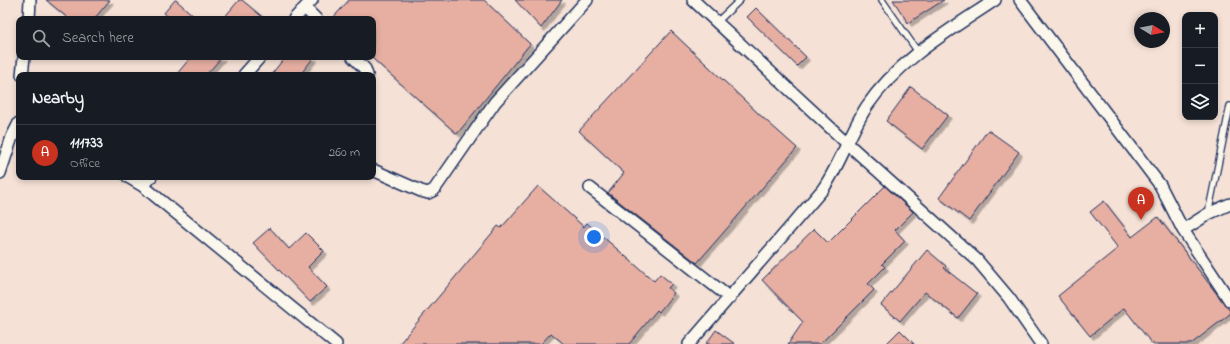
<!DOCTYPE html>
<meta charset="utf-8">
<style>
:root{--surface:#171b24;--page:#20242c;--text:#f1f3f6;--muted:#9ea1a6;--line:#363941;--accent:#c8321e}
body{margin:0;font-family:"Indie Flower",sans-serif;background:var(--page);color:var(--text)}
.controls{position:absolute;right:12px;top:12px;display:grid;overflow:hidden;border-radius:8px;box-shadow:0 2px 6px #0003}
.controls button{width:36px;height:36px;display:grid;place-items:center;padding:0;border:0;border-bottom:1px solid var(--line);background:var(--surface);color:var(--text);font:20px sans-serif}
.compass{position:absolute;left:1134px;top:12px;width:36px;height:36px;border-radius:50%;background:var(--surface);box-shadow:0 2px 6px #0003;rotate:100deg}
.you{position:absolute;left:594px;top:237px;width:14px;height:14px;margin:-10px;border:3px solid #fff;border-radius:50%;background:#1a73e8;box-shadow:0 0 0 6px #1a73e833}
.badge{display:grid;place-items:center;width:26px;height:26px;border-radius:50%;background:var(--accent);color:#fff;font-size:13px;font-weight:700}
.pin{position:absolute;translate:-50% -33px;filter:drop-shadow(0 1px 2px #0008)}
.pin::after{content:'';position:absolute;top:21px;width:14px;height:12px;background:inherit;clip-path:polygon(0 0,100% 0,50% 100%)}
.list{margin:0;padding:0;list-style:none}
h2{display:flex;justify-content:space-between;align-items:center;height:52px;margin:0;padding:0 16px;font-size:17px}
h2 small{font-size:13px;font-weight:400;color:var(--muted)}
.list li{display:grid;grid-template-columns:26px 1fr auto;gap:12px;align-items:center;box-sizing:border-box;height:56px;padding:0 16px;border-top:1px solid var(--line)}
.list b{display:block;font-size:15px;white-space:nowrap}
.list p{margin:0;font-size:13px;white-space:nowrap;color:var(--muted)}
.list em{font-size:13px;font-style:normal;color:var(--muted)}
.icon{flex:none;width:22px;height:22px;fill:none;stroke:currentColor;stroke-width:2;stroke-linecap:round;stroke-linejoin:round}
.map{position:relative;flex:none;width:1230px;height:344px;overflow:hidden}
.search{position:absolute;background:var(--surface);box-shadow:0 2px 6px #0003;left:16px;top:16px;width:360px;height:44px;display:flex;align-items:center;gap:10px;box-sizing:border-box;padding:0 14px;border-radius:8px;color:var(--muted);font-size:15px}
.panel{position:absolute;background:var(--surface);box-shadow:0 2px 6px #0003;left:16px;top:72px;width:360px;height:108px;border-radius:8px}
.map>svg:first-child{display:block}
.building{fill:#e7aea2;stroke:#1b2f5e;filter:url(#shadow)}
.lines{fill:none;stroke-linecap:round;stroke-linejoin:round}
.lane-casing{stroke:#1b2f5e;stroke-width:8}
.street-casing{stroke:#1b2f5e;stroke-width:14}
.lane{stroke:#fbf7ec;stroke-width:5.5}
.street{stroke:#fbf7ec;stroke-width:11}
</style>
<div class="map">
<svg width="1230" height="344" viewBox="0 0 1230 344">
<defs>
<filter id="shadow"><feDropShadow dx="3.5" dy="3.5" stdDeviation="0" flood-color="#0004"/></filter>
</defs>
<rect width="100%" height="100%" fill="#f5e1d6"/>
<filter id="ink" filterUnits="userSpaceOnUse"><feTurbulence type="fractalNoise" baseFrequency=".025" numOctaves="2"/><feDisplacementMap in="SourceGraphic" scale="8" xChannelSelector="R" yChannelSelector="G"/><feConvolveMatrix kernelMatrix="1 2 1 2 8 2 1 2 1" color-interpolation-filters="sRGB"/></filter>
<g filter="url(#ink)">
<path class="building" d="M46 0H110L94 19H69Z
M175 0H176L197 19H171L164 13Z
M239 0H242L265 19H223Z
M349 0H484L530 44 457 134 373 59V19H332Z
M515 0H562L541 28Z
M893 0H944L908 23Z
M756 8 806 57 797 66 747 17Z
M671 31 761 116 797 148 697 263 608 193 624 173 579 131Z
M191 57H222L206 75H176Z
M285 57H314L300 75H271Z
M911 87 948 115 922 149 886 121Z
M988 130 1019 152 969 221 939 198Z
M538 186 584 227 587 223 654 281 660 274 672 284 668 288 674 293 659 312 657 310 629 344H564L551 333 541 344H399L498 226 501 228Z
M885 186 913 212 895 230 905 241 882 264 885 267 868 284 874 290 820 344H788L803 322 762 280 814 229 828 243Z
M1104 201 1132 237 1158 217 1230 311V314L1191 344H1152L1124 308 1090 336 1058 296 1118 248 1090 212Z
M270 228 289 249 306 233 324 251 308 267 327 287 310 302 253 243Z
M927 250 946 266 944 268 977 294 958 318 925 292 900 321 881 305Z
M716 330 735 344H706Z
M900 330 914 344H886Z"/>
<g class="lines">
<g class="lane-casing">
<path id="lane" d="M882 0 918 52
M717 22 740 0
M1208 214 1230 106"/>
</g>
<g class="street-casing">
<path id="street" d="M693 0 848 144 977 260 1009 298 1041 344
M1020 0 1160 185 1183 230 1230 301
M305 8 316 19
M29 19 30 0
M294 19 312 0
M353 57 365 69 367 75
M22 75 24 57
M244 75 260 57
M373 170 421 191 428 193 434 190 495 102 587 0
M0 173 12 137 19 123
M128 177 143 186 336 344
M143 186 151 177
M590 188 730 298
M1183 230 1208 214 1230 204
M689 344 823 189C841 163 850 132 867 106 899 59 949 31 995 0"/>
</g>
<use href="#lane" class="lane"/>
<use href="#street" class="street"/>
</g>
</g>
</svg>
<div class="controls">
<button>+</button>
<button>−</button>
<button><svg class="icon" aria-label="layers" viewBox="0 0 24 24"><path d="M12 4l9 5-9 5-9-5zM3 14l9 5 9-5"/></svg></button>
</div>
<svg class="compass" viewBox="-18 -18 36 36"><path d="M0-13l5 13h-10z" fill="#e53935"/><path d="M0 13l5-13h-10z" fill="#9ea1a6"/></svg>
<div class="you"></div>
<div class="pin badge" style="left:1141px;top:220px">A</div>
<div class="search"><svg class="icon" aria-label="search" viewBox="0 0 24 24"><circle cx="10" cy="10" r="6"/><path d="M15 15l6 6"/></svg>Search here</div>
<section class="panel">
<h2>Nearby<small></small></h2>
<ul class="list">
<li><span class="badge">A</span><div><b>111733</b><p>Office</p></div><em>260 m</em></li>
</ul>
</section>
</div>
